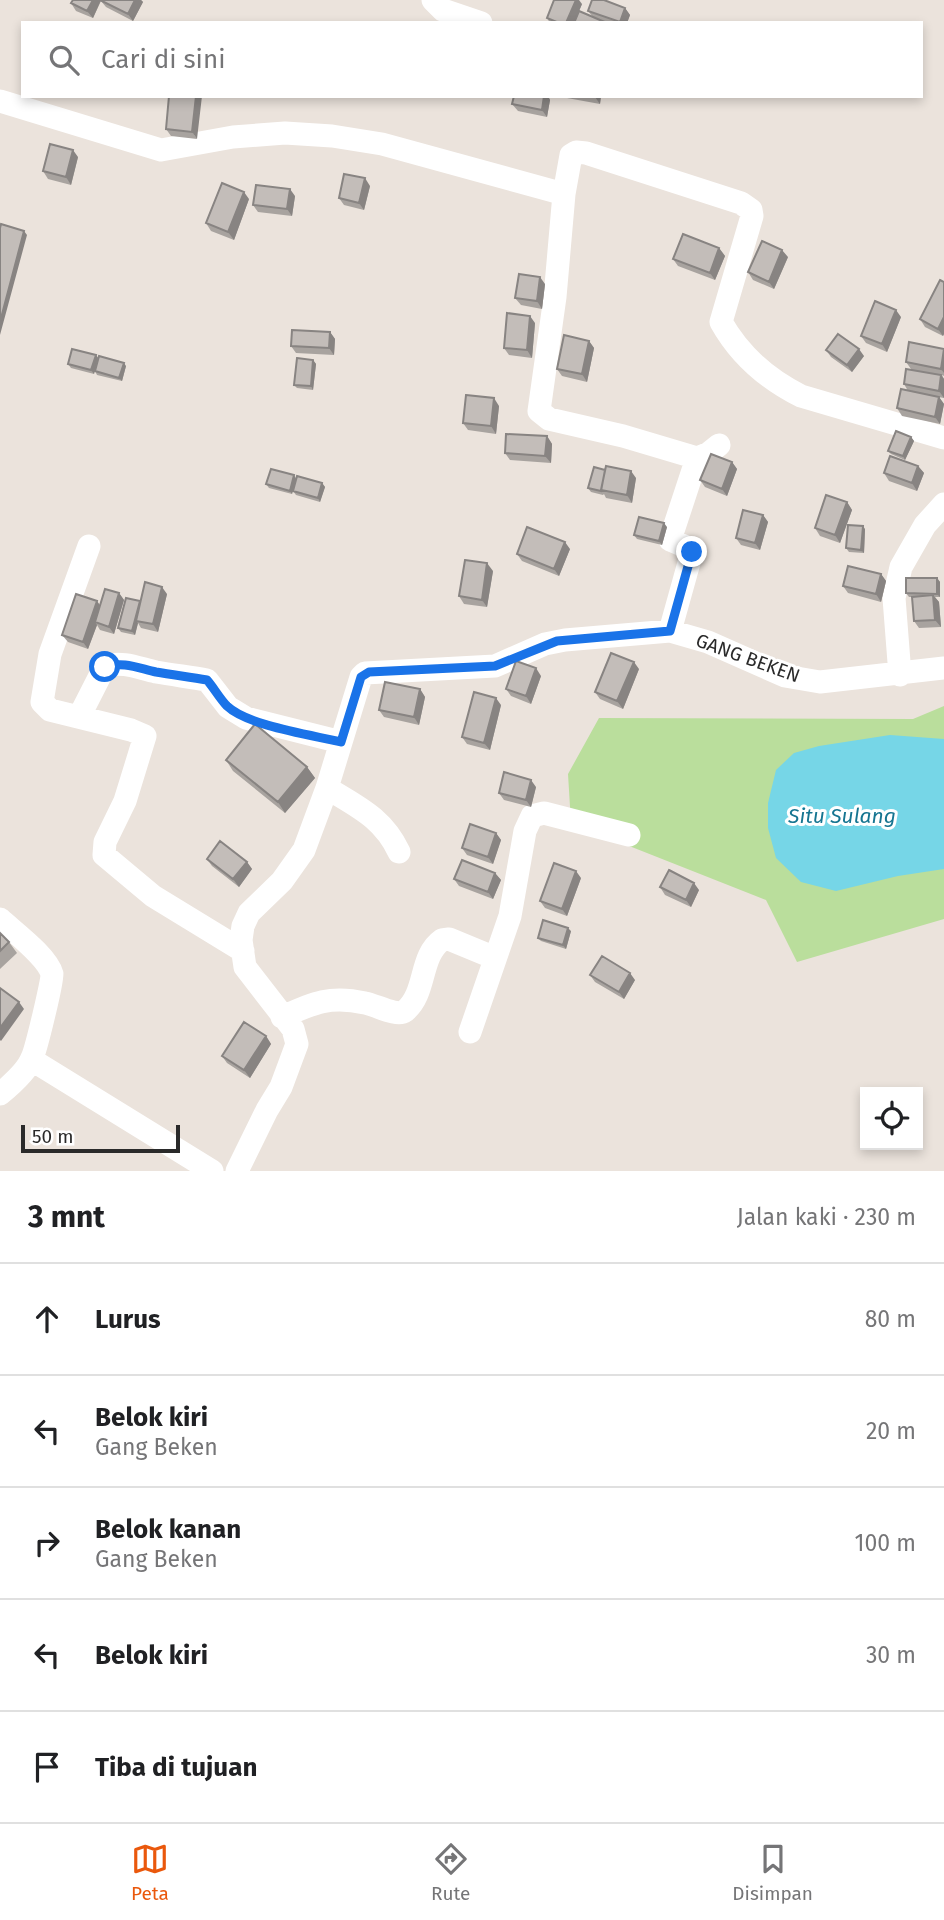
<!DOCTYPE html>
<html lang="id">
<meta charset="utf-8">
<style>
:root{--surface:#fff;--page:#f2f2f2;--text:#202124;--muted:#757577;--line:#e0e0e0;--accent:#ea580c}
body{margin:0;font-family:"Fira Sans",sans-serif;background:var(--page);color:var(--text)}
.controls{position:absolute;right:21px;bottom:21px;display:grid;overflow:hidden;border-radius:0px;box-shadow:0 4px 10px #0003}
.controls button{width:63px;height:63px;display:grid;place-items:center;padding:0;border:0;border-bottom:2px solid var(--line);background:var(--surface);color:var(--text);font:35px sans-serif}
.scale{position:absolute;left:21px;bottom:18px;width:159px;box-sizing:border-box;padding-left:7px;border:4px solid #2a2a2a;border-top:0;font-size:19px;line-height:24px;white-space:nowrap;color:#2a2a2a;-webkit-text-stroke:5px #fff;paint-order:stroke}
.stop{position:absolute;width:21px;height:21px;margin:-16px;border:5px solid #1a73e8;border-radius:50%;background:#fff}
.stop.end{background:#1a73e8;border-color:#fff;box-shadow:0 2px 7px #0008}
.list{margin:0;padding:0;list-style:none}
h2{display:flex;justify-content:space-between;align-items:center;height:91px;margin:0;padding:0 28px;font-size:30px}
h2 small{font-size:23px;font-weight:400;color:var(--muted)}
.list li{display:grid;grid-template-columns:46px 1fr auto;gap:21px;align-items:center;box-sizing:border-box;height:112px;padding:0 28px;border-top:2px solid var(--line)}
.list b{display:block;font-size:26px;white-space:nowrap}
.list p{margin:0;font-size:23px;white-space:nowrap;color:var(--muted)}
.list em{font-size:23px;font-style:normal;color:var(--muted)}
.icon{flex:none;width:38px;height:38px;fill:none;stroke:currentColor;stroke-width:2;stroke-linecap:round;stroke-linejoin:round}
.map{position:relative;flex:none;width:944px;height:1171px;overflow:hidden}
.search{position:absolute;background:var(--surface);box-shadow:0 4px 10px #0003;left:21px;right:21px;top:21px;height:77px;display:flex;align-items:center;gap:18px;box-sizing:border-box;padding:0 24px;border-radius:0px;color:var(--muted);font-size:26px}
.sheet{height:651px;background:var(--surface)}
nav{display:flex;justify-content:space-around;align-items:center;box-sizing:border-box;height:98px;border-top:2px solid var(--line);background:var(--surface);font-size:19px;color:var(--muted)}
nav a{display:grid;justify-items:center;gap:4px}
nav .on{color:var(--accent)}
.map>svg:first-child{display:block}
.green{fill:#bade9c}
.water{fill:#76d6e7}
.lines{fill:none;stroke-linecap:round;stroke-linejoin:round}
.minor{stroke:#fff;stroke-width:23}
.wall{fill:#a8a39f}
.shaded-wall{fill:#888482}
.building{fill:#c3bdb9;stroke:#888482;stroke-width:2}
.route{stroke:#1a73e8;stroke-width:9}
.labels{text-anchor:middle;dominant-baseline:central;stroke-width:6;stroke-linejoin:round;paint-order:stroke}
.street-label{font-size:19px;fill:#2a2a2a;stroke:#fff}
.water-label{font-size:21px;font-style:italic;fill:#167591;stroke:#fff}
</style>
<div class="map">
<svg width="944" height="1171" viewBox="0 0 944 1171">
<rect width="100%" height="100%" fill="#ebe3dc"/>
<path class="green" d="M944 706V919L797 962 766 900 571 823 568 774 599 718 913 719Z"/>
<path class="water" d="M890 735 944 739V869L898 876 836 891 801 882 776 858 768 828V803L776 770 794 753 819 746Z"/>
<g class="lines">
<path class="minor" d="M433 0 443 10 481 23
M0 101 161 150 233 137 285 133 332 136 382 144 564 194 555 297 539 411 549 419 623 436 697 458
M564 194 571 155 576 152 586 153 741 203 751 210 752 216 721 322C739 354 767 379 801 396L944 438
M89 546 50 654 42 702 50 710 131 730 145 736 125 801 105 842 104 855 153 896 243 951
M670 631 692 552 689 548 670 540 697 458 709 453 719 445
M900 675 894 598 901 567 925 525 944 504
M79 717 105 666C123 661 138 668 156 672 173 675 190 677 207 680L228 707 246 718 341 742
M327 788C358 807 383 818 399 852
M0 919C14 932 47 956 52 974 53 979 36 1050 32 1058 27 1071 11 1085 0 1094
M282 1017C313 1003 330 995 365 1003 376 1005 397 1017 405 1011 427 993 419 956 442 940L449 939 495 958
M470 1032 510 916 525 831 532 816 544 813 629 835
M32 1060 212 1171
M237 1171 267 1110 281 1087 297 1044 293 1029 245 967 241 940 243 926 249 913 282 881 304 850 327 788 361 677 365 673 495 666 545 644 565 640 670 631 708 642 785 676 820 682 944 668"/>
</g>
<path class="wall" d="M73 0H141L143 2 133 21 106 7 101 1 93 18 76 11 71 3Z
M582 4 579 11 593 17 588 11 625 8 630 15 627 23H550L547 18Z
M169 96 197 139 171 136 166 129Z
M514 96H548L550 100 547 117 518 111 512 104Z
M566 96H601L600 104 567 98Z
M78 157 71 185 48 179 43 171Z
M370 186 364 210 344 205 339 198Z
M295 196 292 216 258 212 253 205Z
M249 199 234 240 211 231 206 223Z
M719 248 725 256 715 280 678 266 673 259Z
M788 257 774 289 753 280 748 272Z
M944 282V334L943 336 925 327 920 319Z
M545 284 542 309 521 305 515 298Z
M901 317 887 352 866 343 861 336Z
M535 323 532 358 509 355 504 348Z
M330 332 335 339 334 355 296 353 291 346Z
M589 341 594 348 587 382 562 376 557 369Z
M944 349V376L942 375 944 379V398L932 396 939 397 944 404 940 424 902 416 897 408 908 391 904 384 911 369 906 362Z
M826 350 864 356 852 372 831 357Z
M96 355 98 358 94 374 71 368 68 364Z
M313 360 316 364 313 390 297 388 294 385Z
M126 366 122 381 97 375 95 371Z
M499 406 496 434 468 430 463 423Z
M547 436 552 444 551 463 510 460 505 453Z
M911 437 914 441 905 460 891 454 888 451Z
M732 462 737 469 727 496 705 487 700 480Z
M918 466 924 473 917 491 889 481 884 473Z
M605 470 636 478 632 503 606 498 604 494 603 495 591 492 588 488Z
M294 475 296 479 292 494 269 488 266 484Z
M322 483 325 487 320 502 296 495 293 491Z
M847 502 852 510 840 543 820 536 815 528Z
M763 515 768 522 760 550 741 545 736 538Z
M667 527 662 545 637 539 634 535Z
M865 529 864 553 849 552 846 548Z
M570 549 559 576 522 561 517 554Z
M493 571 487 607 464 604 459 596Z
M881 574 886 581 881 602 848 593 843 586Z
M937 578 940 582V597H935L939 602 941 627 919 628 914 621 912 597H909L906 593Z
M119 593 124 600 114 634 100 630 97 625 88 649 68 642 62 635Z
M167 594 158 632 141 628 138 623 135 635 121 632 118 628 140 601V602Z
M639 669 623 709 600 699 595 692Z
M541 676 531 704 511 696 506 689Z
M420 689 425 697 419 725 384 717 379 710Z
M501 705 490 750 467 744 462 737Z
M226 760 307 767 315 778 285 813 233 771Z
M536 787 531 807 504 800 499 793Z
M496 833 501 840 493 864 467 855 462 848Z
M207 859 247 862 252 869 239 887 212 866Z
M495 873 501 880 493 899 459 886 454 879Z
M581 878 567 916 545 908 540 901Z
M660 887 699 890 691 907 665 895Z
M571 931 566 949 541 941 538 938Z
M0 933 9 942 17 953 0 969Z
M590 975 635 980 624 999 595 982Z
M266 1036 271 1044 250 1078 227 1063 222 1056Z"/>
<path class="shaded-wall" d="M93 0H101L93 18 87 11Z
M135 0H141L143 2 133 21 128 14Z
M576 0H579L582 4 574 23H566Z
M625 8 630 15 627 23H620Z
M196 96H202L197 139 192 132Z
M544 96H548L550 100 547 117 542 110Z
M601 96 600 104 595 97Z
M73 150 78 157 71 185 66 177Z
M365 178 370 186 364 210 359 203Z
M290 189 295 196 292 216 287 209Z
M244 192 249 199 234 240 228 232Z
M24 231 27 235 0 335V322Z
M719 248 725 256 715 280 710 273Z
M782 250 788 257 774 289 769 282Z
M540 277 545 284 542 309 537 301Z
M896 310 901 317 887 352 882 344Z
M530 316 535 323 532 358 527 350Z
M944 317V334L943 336 938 329Z
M330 332 335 339 334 355 329 348Z
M589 341 594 348 587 382 582 374Z
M859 349 864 356 852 372 847 365Z
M944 352V373L941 369Z
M96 355 98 358 94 374 91 370Z
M313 360 316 364 313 390 311 386Z
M124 363 126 366 122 381 119 378Z
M941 375 944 379V398L939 391Z
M939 397 944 404 940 424 935 417Z
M494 398 499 406 496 434 491 426Z
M547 436 552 444 551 463 545 456Z
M911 437 914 441 905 460 903 456Z
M732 462 737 469 727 496 722 489Z
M918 466 924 473 917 491 912 483Z
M631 471 636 478 632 503 627 495Z
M294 475 296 479 292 494 290 491Z
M322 483 325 487 320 502 318 498Z
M847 502 852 510 840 543 835 535Z
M763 515 768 522 760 550 755 543Z
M664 523 667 527 662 545 659 541Z
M863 526 865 529 864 553 861 550Z
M565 542 570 549 559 576 554 569Z
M487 563 493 571 487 607 482 600Z
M881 574 886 581 881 602 876 594Z
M937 578 940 582V597L937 594Z
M162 587 167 594 158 632 153 624Z
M119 593 124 600 114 634 109 627Z
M933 595 939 602 941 627 935 620Z
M97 601 102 608 95 622 97 625 88 649 83 642Z
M140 601 142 605 136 621 138 623 135 635 132 631Z
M634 662 639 669 623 709 617 701Z
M536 668 541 676 531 704 526 696Z
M420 689 425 697 419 725 414 717Z
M496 698 501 705 490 750 484 743Z
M307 767 315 778 285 813 278 802Z
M531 780 536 787 531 807 526 800Z
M496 833 501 840 493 864 488 857Z
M247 862 252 869 239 887 233 879Z
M576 871 581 878 567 916 562 909Z
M495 873 501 880 493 899 488 892Z
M694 883 699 890 691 907 686 900Z
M568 928 571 931 566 949 563 945Z
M630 973 635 980 624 999 619 992Z
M19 1002 24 1009 1 1041 0 1040V1028Z
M266 1036 271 1044 250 1078 244 1070Z"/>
<path class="building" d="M73 0H93L87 11 71 3Z
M100 0H135L128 14Z
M554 0H576L566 23H559L547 18Z
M592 0H604L625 8 620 22 588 11Z
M579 11 607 23H574Z
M169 96H196L192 132 166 129Z
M514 96H544L542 110 512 104Z
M50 144 73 150 66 177 43 171Z
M344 174 365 178 359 203 339 198Z
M222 183 244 192 228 232 206 223Z
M256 185 290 189 287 209 253 205Z
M1 224 24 231 0 322V228Z
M683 234 719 248 710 273 673 259Z
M762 241 782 250 769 282 748 272Z
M519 274 540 277 537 301 515 298Z
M940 280 944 282V317L938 329 920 319Z
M875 301 896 310 882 344 861 336Z
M507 313 530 316 527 350 504 348Z
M292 330 330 332 329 348 291 346Z
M838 334 859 349 847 365 826 350Z
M564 335 589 341 582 374 557 369Z
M909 342 944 349 941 369 906 362Z
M72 349 96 355 91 370 68 364Z
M99 356 124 363 119 378 95 371Z
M297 358 313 360 311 386 294 385Z
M906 369 941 375 939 391 904 384Z
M901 389 939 397 935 417 897 408Z
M466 395 494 398 491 426 463 423Z
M896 431 911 437 903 456 888 451Z
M506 434 547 436 545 456 505 453Z
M711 454 732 462 722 489 700 480Z
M890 456 918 466 912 483 884 473Z
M606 466 631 471 627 495 601 490Z
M594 467 605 470 601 491 588 488Z
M271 469 294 475 290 491 266 484Z
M297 476 322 483 318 498 293 491Z
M826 495 847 502 835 535 815 528Z
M743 510 763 515 755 543 736 538Z
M639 517 664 523 659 541 634 535Z
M848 525 863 526 861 550 846 548Z
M527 527 565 542 554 569 517 554Z
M465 560 487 563 482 600 459 596Z
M848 566 881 574 876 594 843 586Z
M906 578H937V594L906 593Z
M145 582 162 587 153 624 136 621Z
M105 589 119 593 109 627 95 622Z
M76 594 97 601 83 642 62 635Z
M933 595 935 620 914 621 912 597Z
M126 598 140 601 132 631 118 628Z
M611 653 634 662 617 701 595 692Z
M516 661 536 668 526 696 506 689Z
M385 682 420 689 414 717 379 710Z
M474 692 496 698 484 743 462 737Z
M255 724 307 767 278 802 226 760Z
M504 772 531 780 526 800 499 793Z
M470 824 496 833 488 857 462 848Z
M220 841 247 862 233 879 207 859Z
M462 860 495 873 488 892 454 879Z
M554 863 576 871 562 909 540 901Z
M669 870 694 883 686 900 660 887Z
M543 920 568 928 563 945 538 938Z
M0 933 9 942 0 951Z
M602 956 630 973 619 992 590 975Z
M0 988 19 1002 0 1028Z
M244 1022 266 1036 244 1070 222 1056Z"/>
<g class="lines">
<path class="route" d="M105 667C123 661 138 668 156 672 173 675 190 677 207 680 214 688 220 699 227 706 248 726 312 735 341 742L361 677 369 672 495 666 557 641 670 631 692 552"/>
</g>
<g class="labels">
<g class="street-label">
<text transform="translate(748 658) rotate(20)">GANG BEKEN</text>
</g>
<g class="water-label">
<text x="842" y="816">Situ Sulang</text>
</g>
</g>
</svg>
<div class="controls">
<button><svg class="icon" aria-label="locate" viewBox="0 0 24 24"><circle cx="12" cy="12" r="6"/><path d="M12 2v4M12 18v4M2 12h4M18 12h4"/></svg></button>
</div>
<div class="scale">50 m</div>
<div class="stop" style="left:105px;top:667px"></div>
<div class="stop end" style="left:692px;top:552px"></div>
<div class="search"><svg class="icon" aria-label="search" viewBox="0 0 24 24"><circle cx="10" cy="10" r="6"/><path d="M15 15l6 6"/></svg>Cari di sini</div>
</div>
<section class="sheet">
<h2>3 mnt<small>Jalan kaki · 230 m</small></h2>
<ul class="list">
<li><svg class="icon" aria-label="ahead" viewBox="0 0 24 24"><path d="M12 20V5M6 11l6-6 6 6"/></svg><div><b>Lurus</b></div><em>80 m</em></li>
<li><svg class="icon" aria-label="left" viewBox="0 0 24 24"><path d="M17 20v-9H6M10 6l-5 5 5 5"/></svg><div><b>Belok kiri</b><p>Gang Beken</p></div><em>20 m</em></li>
<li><svg class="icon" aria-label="right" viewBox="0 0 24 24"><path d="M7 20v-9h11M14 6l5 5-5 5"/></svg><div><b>Belok kanan</b><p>Gang Beken</p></div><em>100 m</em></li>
<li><svg class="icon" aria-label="left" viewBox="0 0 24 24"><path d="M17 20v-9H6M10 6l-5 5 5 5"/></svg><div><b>Belok kiri</b></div><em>30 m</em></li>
<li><svg class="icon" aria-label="arrive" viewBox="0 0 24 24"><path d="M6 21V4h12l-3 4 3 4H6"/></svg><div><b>Tiba di tujuan</b></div></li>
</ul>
</section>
<nav>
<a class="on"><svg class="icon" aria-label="map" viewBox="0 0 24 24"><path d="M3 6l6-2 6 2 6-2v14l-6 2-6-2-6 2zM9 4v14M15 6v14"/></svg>Peta</a>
<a><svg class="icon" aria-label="directions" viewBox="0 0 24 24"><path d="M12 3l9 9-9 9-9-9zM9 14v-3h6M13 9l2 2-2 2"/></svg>Rute</a>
<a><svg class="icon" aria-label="saved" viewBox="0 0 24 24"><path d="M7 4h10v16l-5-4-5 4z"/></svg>Disimpan</a>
</nav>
